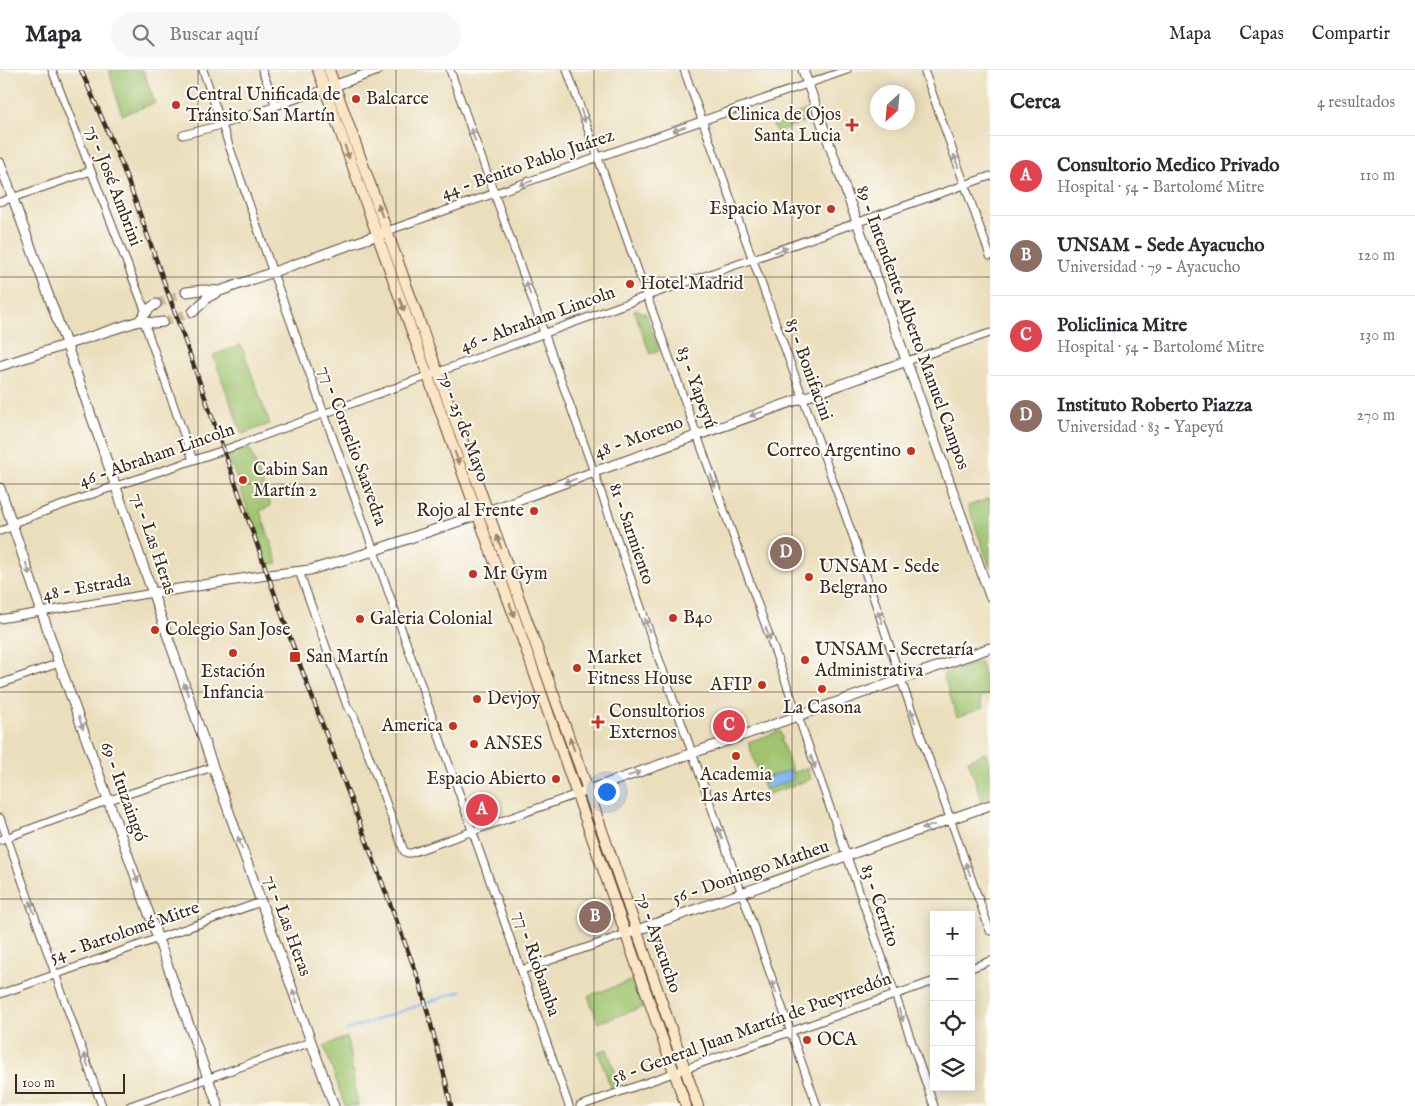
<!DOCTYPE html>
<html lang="es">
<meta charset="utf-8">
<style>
:root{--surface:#fff;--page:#f7f7f7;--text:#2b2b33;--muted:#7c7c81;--line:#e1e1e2;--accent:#c8321e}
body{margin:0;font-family:"IM FELL English",serif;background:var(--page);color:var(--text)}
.controls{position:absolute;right:15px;bottom:15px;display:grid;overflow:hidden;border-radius:0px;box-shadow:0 2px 12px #0003}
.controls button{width:45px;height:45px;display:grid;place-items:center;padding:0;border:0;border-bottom:1px solid var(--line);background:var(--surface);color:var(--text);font:25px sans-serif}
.compass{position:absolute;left:870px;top:15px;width:45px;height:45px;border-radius:50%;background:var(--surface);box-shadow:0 2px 12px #0003;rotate:206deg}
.scale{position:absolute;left:15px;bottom:12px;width:110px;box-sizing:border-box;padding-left:5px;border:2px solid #3b2a1e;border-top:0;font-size:14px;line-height:18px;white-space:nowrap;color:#3b2a1e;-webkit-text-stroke:4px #fdfcf7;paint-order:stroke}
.you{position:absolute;left:606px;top:721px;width:18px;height:18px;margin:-12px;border:4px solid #fff;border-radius:50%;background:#1a73e8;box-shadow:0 0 0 8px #1a73e833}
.badge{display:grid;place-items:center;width:32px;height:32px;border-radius:50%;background:var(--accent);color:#fff;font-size:16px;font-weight:700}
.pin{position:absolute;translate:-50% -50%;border:2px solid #fff;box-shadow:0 1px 5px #0006}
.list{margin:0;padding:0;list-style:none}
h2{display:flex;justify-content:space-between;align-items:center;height:65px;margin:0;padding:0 20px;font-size:21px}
h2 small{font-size:16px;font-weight:400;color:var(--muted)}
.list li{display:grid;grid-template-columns:32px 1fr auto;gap:15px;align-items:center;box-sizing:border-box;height:80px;padding:0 20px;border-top:1px solid var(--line)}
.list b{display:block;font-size:19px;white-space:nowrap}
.list p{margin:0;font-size:16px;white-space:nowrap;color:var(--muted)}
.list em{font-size:16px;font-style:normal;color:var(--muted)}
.icon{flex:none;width:28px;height:28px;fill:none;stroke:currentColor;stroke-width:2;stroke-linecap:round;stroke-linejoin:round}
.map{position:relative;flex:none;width:990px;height:1036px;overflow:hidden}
header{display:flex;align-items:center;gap:30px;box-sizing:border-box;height:70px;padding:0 25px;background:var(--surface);border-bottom:1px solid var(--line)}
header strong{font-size:24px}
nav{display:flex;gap:28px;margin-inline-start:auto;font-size:18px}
.search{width:350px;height:45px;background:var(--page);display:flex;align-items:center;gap:12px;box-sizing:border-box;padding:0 18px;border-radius:28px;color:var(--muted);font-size:19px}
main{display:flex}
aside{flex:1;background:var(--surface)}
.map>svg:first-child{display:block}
.green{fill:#9fc36e;stroke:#6d7646}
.water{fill:#80b4ed;stroke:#5e6f86}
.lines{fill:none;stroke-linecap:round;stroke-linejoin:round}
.stream{stroke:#80b4ed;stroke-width:2.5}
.tertiary-tunnel{stroke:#c8ba9c;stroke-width:9;stroke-dasharray:9 4.5;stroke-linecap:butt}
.minor-casing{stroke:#554536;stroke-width:9}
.tertiary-casing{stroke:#554536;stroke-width:11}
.secondary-casing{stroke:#554536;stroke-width:12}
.minor{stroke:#fff;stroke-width:7}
.tertiary{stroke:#fff;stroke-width:9}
.secondary{stroke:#fce5c4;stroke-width:10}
.rail-casing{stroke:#3b2a1e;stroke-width:4.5}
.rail{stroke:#fdfcf7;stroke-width:2.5;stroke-dasharray:8;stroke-linecap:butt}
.oneway{fill:#a79f9a}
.oneway2{fill:#9c8871}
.grid{fill:none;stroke:#3b2a1e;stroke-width:1;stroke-opacity:0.55}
.poi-dot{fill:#c8321e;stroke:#fdfcf7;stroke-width:2}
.labels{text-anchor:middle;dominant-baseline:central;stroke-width:4;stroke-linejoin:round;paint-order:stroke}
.poi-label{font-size:18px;fill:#3b2a1e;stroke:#fdfcf7;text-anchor:start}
.street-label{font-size:18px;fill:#3b2a1e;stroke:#fdfcf7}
</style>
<header>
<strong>Mapa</strong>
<div class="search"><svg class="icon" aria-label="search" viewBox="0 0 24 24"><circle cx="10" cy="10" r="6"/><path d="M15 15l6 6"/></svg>Buscar aquí</div>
<nav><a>Mapa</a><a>Capas</a><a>Compartir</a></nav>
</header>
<main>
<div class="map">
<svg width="990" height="1036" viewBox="0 0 990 1036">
<rect width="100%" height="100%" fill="#fdfcf7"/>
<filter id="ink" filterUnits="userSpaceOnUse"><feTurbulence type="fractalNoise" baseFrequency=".02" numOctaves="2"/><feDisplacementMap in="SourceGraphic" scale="10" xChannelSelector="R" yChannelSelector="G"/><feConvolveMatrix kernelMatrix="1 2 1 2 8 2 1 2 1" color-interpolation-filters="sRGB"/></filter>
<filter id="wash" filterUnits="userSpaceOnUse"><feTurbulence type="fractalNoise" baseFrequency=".0096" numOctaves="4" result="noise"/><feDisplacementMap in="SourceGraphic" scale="20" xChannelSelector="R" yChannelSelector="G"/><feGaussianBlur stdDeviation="1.12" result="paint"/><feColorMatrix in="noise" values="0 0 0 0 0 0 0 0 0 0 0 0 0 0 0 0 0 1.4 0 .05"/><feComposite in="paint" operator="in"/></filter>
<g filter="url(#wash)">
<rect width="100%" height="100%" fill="#ebdebc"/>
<path class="green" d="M110 0H143L155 33 122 45 111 8Z
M807 40 810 50 776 62 773 54 782 51 781 49Z
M636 239 646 244 659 281 650 284 634 240Z
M241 275 270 354 242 364 213 285Z
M249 377 271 436 260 441 278 493 267 495 228 384Z
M990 428V498L968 436Z
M491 470 496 478 570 683 564 676Z
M980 591 990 624 980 627 983 638 957 647 943 604Z
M780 661 783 669 781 670 793 703 807 698 811 709 766 725 748 672Z
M986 683 990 695V728L982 731 968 690Z
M583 727H586L630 856H628L583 728Z
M633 866H634L670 970 665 964Z
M633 910 643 937 598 953 588 926Z
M347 967 358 1036H345L324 976Z
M607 979 620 1015 611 1018 598 982Z"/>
<path class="water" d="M790 700 793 710 767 719 763 709Z"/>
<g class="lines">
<path class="stream" d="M347 960 461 921"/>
</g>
</g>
<g filter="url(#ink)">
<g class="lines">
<path class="tertiary-tunnel" d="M156 234 186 222
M163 252 193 242"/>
<g class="minor-casing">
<path id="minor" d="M52 0 145 240V244
M203 0 273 203 374 481 569 1036
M262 0 276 36
M450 0 594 402 647 555 817 1036
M567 0 647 226 798 646 934 1036
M684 0 854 469 901 610 990 861
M924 0 990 186
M183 65 221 55 325 19
M0 132 91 101
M387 161 847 0
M144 252 193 390
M907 291 990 263
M13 453 101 421 224 380 647 226 990 106
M0 461 14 456
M299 501 347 636 354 646 404 781 407 783H411L577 724
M0 549 153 523
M0 614 59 593
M0 748 102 1036
M0 770 109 730 213 697
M971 898 990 891
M522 900 626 864
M0 924 261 832
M130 1036 311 972
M580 1036 934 911"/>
</g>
<g class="tertiary-casing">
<path id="tertiary" d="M803 0 990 526
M325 19 378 0
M0 93 67 276 213 697 334 1036
M186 222 203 220 220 221
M193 242 208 227 220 221 383 163
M139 251 149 239 156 234
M0 296 139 251 154 253 163 252
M0 418 59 593 218 1036
M153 523 260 506 310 500 364 484 477 445 594 402 907 291
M577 724 990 578
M626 864 990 735"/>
</g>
<g class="secondary-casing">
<path id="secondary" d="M318 0 528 585 686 1036
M329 0 588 720 698 1036"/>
</g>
<use href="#minor" class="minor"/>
<use href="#tertiary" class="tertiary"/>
<use href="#secondary" class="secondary"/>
<g class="rail-casing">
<path id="rail" d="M81 0 120 90 135 130 297 587 420 913 446 1012 451 1036"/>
</g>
<use href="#rail" class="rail"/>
</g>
<defs><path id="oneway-solid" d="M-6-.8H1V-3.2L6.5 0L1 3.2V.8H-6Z" transform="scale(1.25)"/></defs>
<g class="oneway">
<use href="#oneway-solid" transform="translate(583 46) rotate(71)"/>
<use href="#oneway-solid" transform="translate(679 59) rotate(160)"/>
<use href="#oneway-solid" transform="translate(473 65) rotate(-110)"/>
<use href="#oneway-solid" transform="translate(956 91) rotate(-109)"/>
<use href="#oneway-solid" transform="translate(526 113) rotate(161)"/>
<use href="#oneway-solid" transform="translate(781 180) rotate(-20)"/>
<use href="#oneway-solid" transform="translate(528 218) rotate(-110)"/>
<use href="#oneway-solid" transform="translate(756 344) rotate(160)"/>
<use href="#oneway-solid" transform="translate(570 411) rotate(159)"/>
<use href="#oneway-solid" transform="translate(713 411) rotate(71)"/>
<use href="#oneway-solid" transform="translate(28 499) rotate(71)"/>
<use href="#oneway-solid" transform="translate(880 547) rotate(-109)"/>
<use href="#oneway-solid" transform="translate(647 555) rotate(-109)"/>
<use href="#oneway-solid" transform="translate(768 564) rotate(70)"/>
<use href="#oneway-solid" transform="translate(186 619) rotate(-109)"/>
<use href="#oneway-solid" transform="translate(913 646) rotate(-109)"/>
<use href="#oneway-solid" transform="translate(81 653) rotate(70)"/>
<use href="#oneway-solid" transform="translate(813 692) rotate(71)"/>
<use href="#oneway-solid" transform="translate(634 704) rotate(-19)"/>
<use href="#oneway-solid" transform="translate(928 757) rotate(160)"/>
<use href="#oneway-solid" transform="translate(720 763) rotate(-109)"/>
<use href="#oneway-solid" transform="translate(240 773) rotate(-110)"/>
<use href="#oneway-solid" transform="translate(968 799) rotate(-110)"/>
<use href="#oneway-solid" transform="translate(136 806) rotate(70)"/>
<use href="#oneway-solid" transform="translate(32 837) rotate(-110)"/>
<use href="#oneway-solid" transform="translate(774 917) rotate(-110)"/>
<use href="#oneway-solid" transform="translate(295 926) rotate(-110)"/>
<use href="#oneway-solid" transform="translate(901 945) rotate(71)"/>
<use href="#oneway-solid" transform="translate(86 990) rotate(-109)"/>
</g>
<g class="oneway2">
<use href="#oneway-solid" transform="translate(347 82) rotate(71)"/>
<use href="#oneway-solid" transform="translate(380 140) rotate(-109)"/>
<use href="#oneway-solid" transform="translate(402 235) rotate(70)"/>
<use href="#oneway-solid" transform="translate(457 388) rotate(70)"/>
<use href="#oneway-solid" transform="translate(499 472) rotate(-110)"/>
<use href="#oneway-solid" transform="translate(512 540) rotate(70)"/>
<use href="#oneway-solid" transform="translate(572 674) rotate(-110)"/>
</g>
</g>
<path class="grid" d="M198 0V1036M396 0V1036M594 0V1036M792 0V1036M0 207H990M0 414H990M0 622H990M0 829H990"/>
<g class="poi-dot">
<circle cx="356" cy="29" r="5"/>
<circle cx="176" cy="35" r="5"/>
<path d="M849.5 47.5h5v5h5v5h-5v5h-5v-5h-5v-5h5z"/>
<circle cx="831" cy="139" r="5"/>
<circle cx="630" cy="214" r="5"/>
<circle cx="911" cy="381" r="5"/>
<circle cx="243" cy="410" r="5"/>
<circle cx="534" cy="441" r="5"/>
<circle cx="473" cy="504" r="5"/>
<circle cx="809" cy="507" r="5"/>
<circle cx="673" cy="548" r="5"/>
<circle cx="360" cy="549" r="5"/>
<circle cx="155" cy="560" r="5"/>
<circle cx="233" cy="583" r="5"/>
<rect x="289" y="581" width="12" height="12" rx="2.5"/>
<circle cx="805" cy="590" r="5"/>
<circle cx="577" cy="598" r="5"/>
<circle cx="762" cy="615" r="5"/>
<circle cx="822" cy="619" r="5"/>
<circle cx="477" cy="629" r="5"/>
<path d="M595.5 644.5h5v5h5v5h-5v5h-5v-5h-5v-5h5z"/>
<circle cx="453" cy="656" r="5"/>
<circle cx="474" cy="674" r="5"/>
<circle cx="736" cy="686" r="5"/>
<circle cx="556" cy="709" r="5"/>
<circle cx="807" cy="970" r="5"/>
</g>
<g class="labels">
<g class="poi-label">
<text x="186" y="25">Central Unificada de<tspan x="186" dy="21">Tránsito San Martín</tspan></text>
<text x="366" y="29">Balcarce</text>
<text x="841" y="45" text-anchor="end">Clinica de Ojos<tspan x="841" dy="21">Santa Lucia</tspan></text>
<text x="821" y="139" text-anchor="end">Espacio Mayor</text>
<text x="640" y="214">Hotel Madrid</text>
<text x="901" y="381" text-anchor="end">Correo Argentino</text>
<text x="253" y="400">Cabin San<tspan x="253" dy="21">Martín 2</tspan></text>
<text x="524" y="441" text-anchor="end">Rojo al Frente</text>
<text x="819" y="497">UNSAM - Sede<tspan x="819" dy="21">Belgrano</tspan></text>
<text x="483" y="504">Mr Gym</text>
<text x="683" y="548">B40</text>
<text x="370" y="549">Galeria Colonial</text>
<text x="165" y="560">Colegio San Jose</text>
<text x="815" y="580">UNSAM - Secretaría<tspan x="815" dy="21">Administrativa</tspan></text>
<text x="306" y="587">San Martín</text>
<text x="587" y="588">Market<tspan x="587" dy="21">Fitness House</tspan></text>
<text x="233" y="602" text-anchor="middle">Estación<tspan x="233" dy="21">Infancia</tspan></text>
<text x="752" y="615" text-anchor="end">AFIP</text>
<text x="487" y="629">Devjoy</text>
<text x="822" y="638" text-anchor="middle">La Casona</text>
<text x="609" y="642">Consultorios<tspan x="609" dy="21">Externos</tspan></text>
<text x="443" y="656" text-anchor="end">America</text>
<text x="484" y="674">ANSES</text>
<text x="736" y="705" text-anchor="middle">Academia<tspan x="736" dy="21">Las Artes</tspan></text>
<text x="546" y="709" text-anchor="end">Espacio Abierto</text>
<text x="817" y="970">OCA</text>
</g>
<g class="street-label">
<text transform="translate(528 95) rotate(-19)">44 - Benito Pablo Juárez</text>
<text transform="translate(113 116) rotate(69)">75 - José Ambrini</text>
<text transform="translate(538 250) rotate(-20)">46 - Abraham Lincoln</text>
<text transform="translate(912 258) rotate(70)">89 - Intendente Alberto Manuel Campos</text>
<text transform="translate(808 300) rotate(70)">85 - Bonifacini</text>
<text transform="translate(696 318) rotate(70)">83 - Yapeyú</text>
<text transform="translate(463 357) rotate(70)">79 - 25 de Mayo</text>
<text transform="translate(639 368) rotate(-20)">48 - Moreno</text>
<text transform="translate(352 376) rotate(70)">77 - Cornelio Saavedra</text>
<text transform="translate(157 386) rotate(-19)">46 - Abraham Lincoln</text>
<text transform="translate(631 464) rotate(71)">81 - Sarmiento</text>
<text transform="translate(153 474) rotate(71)">71 - Las Heras</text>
<text transform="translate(87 518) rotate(-10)">48 - Estrada</text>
<text transform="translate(123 722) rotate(70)">69 - Ituzaingó</text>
<text transform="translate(751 803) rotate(-19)">56 - Domingo Matheu</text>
<text transform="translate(879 836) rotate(71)">83 - Cerrito</text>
<text transform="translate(287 856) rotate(70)">71 - Las Heras</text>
<text transform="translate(125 863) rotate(-19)">54 - Bartolomé Mitre</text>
<text transform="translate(658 873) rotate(71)">79 - Ayacucho</text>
<text transform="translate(536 894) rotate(71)">77 - Riobamba</text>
<text transform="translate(752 959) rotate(-20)">58 - General Juan Martín de Pueyrredón</text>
</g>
</g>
</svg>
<div class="controls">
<button>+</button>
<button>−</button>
<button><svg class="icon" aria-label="locate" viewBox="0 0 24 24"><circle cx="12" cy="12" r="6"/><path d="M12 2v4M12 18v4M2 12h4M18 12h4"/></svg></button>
<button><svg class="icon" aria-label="layers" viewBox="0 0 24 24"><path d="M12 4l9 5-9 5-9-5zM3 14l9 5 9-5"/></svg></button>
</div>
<svg class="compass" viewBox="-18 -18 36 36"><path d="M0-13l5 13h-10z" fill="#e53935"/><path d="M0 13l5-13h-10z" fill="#7c7c81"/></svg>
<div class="scale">100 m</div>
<div class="you"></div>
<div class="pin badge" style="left:482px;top:740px;background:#e0444e">A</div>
<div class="pin badge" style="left:595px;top:847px;background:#8d6e63">B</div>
<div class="pin badge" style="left:729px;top:656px;background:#e0444e">C</div>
<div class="pin badge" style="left:786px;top:483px;background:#8d6e63">D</div>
</div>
<aside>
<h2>Cerca<small>4 resultados</small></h2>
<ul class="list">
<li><span class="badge" style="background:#e0444e">A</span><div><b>Consultorio Medico Privado</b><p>Hospital · 54 - Bartolomé Mitre</p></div><em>110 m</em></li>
<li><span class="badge" style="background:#8d6e63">B</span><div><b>UNSAM - Sede Ayacucho</b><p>Universidad · 79 - Ayacucho</p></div><em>120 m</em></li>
<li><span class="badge" style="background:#e0444e">C</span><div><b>Policlinica Mitre</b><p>Hospital · 54 - Bartolomé Mitre</p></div><em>130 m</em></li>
<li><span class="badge" style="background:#8d6e63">D</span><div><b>Instituto Roberto Piazza</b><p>Universidad · 83 - Yapeyú</p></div><em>270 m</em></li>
</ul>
</aside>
</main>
